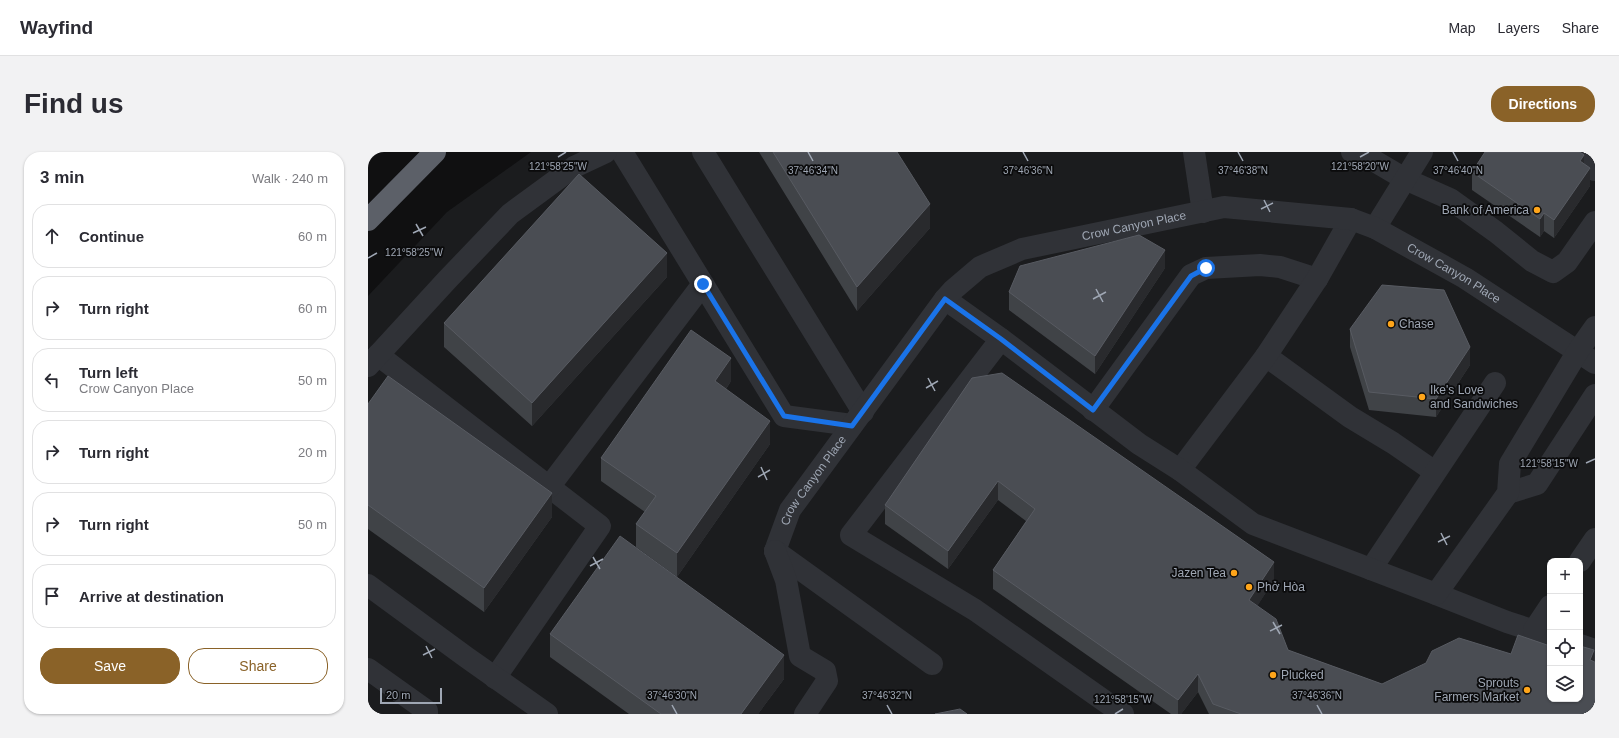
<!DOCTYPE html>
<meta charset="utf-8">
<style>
:root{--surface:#fff;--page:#f2f2f3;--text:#2b2b33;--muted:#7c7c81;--line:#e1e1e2;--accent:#8a6228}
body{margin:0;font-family:Helvetica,sans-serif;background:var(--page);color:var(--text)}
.controls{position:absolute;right:12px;bottom:12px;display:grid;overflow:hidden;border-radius:8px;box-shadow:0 1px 3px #0004}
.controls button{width:36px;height:36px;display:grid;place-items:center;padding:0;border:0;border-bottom:1px solid var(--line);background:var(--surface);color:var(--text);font:20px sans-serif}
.scale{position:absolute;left:12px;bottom:10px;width:62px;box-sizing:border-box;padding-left:4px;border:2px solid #9fa7b4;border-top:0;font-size:11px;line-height:14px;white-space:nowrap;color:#9fa7b4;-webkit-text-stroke:3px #0b0b0c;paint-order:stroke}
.stop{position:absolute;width:12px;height:12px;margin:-9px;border:3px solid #1a73e8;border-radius:50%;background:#fff}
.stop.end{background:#1a73e8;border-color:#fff;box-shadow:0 1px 4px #0008}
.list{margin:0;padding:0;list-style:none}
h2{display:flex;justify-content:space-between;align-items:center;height:52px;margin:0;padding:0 16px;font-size:17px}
h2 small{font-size:13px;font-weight:400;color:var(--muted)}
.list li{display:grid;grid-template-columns:26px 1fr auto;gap:12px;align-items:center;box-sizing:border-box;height:64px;margin:0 8px 8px;padding:0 8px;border:1px solid var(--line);border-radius:16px}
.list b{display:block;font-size:15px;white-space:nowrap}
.list p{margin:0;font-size:13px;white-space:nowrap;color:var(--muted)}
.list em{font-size:13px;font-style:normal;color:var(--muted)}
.actions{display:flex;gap:8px;padding:12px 16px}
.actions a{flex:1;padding:9px 0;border:1px solid var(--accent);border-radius:16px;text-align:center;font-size:14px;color:var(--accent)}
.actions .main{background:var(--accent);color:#fff}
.icon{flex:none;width:22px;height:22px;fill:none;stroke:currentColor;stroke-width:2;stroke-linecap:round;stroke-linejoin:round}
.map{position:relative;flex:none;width:1227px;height:562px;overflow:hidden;border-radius:16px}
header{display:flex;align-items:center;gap:24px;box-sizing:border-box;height:56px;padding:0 20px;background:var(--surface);border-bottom:1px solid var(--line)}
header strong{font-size:19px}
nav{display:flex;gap:22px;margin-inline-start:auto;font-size:14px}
.intro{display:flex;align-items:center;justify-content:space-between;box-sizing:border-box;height:96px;padding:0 24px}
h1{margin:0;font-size:28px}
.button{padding:10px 18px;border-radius:16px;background:var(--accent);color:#fff;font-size:14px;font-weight:700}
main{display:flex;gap:24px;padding:0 24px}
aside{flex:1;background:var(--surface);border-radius:16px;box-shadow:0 1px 3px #0004}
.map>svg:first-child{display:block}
.built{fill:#1b1c1e;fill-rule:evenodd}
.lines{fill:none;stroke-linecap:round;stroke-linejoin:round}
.minor{stroke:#303237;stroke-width:22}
.highway{stroke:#5c6068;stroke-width:22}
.wall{fill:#404347}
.shaded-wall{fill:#292a2d}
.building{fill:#4a4d53;stroke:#585b62}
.route{stroke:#1a73e8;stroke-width:5}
.ticks{fill:none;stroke:#9fa7b4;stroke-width:1.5}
.poi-dot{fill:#ffa51a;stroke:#0b0b0c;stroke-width:1.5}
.labels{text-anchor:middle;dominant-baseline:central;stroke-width:3.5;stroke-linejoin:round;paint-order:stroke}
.poi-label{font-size:12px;fill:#9fa7b4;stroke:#0b0b0c;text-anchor:start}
.street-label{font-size:12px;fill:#9fa7b4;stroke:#0b0b0c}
.ticks-label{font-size:10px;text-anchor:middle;fill:#9fa7b4;stroke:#0b0b0c;stroke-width:3.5;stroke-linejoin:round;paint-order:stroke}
</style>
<header>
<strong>Wayfind</strong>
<nav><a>Map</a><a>Layers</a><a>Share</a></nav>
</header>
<div class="intro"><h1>Find us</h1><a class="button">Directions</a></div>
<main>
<aside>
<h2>3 min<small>Walk · 240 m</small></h2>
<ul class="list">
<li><svg class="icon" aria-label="ahead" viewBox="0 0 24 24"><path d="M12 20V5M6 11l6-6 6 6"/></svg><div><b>Continue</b></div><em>60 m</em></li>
<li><svg class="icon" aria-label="right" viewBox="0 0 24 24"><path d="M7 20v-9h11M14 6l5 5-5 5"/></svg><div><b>Turn right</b></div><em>60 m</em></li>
<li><svg class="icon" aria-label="left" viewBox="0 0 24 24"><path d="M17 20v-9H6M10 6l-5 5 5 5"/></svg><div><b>Turn left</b><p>Crow Canyon Place</p></div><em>50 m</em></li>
<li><svg class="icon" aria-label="right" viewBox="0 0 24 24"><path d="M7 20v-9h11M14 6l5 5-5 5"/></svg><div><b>Turn right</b></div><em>20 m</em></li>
<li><svg class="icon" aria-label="right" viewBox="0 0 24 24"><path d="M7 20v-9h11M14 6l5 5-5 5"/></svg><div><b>Turn right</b></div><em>50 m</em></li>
<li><svg class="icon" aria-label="arrive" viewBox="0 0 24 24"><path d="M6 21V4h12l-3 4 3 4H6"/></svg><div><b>Arrive at destination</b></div></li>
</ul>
<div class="actions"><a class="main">Save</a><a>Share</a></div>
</aside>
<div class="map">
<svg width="1227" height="562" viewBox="0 0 1227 562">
<rect width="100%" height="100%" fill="#101011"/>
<path class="built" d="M163 0H1227V562H0V144L79 60ZM1182 409H1212V547H1182Z"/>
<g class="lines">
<g class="minor">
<path d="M254 0 416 264 484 273"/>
<path d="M335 0 495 260"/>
<path d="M826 0 835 60"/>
<path d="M984 0 998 4 1037 27 1082 47 1128 80 1164 109 1185 120 1199 110 1227 70"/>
<path d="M1200 0 1227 18"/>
<path d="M1007 76 1054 0"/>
<path d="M577 147 633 187"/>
<path d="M10 203 232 374 127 526"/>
<path d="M898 204 982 265 1025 291 1067 320"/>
<path d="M0 214 79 128 142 62 206 15 238 0"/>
<path d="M725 258 823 123 838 116 892 113 912 115 949 127"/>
<path d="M812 318 898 204 949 127 983 67"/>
<path d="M181 335 335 132"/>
<path d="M1140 341 1169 332 1227 243"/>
<path id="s1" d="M407 399 422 358 577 147 585 138 612 115 654 97 856 55 983 67 1007 76 1097 126 1227 211"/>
<path d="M407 399 564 512"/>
<path d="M407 399 418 428 432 504 457 519 459 529 437 562"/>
<path d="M1212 409 1227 387"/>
<path d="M1003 417 1127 231"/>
<path d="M0 433 98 505 179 562"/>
<path d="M1068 442 1139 470 1182 484"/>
<path d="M1166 478 1182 454"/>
<path d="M1212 493 1227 498"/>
<path d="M0 517 59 559V562"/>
<path d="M755 562 607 458 483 383 633 187 771 292 812 318 885 372 1068 442 1140 341 1142 312 1210 199 1227 175"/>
</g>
<path class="highway" d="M0 68 67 0"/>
</g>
<path class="wall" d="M391 0H529L562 76 489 159Z
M1216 12 1222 34 1186 86 1176 79 1172 85 1104 38V20Z
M797 116 727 222 641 158V140Z
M299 125 164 274 76 195V171Z
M982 177 1102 213 1068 265 1001 258 982 195Z
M604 226 906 428 889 454 920 498 1014 532 1143 502 1226 510 1227 562H841L830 540 813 562H803L625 437V418L658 369 630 348 580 417 517 372V353Z
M363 229 358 237 402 292 309 425 268 395V372L277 360 233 329V306Z
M0 252 184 365 116 460 0 377Z
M182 482 416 527 390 562H261L182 505Z"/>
<path class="shaded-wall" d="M1216 3V21L1212 9Z
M1222 16V34L1186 86V68Z
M562 52V76L489 159V135Z
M1176 61V79L1172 85V67Z
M797 98V116L727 222V204Z
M299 101V125L164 274V251Z
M1102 195V213L1068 265V247Z
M363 206V229L347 253V229Z
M402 269V292L309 425V401Z
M630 329V348L580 417V399Z
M184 341V365L116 460V436Z
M906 410V428L881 467V448Z
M1226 498V516L1222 508Z
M416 503V527L390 562H373Z
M830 522V540L813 562H810V548Z"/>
<path class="building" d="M405 0H529L562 52 489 135Z
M1117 0H1212L1216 3 1212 9 1222 16 1186 68 1176 61 1172 67 1104 20Z
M211 22 299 101 164 251 76 171Z
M771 83 797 98 727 204 641 140 652 114Z
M1014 133 1076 138 1102 195 1068 247 1001 240 982 177Z
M323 178 363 206 347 229 402 269 309 401 268 372 288 344 233 306Z
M634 221 906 410 881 448 908 467 920 498 1014 532 1058 511 1064 499 1091 486 1143 502 1150 483 1182 494V547H1212V494L1226 498 1222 508 1227 510V562H873L845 552 830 522 810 548 625 418 667 357 630 329 580 399 517 353 604 226Z
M20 224 184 341 116 436 0 353V252Z
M252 384 416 503 373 562H293L182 482Z
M592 557 599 562H567Z"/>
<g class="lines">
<path class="route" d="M335 132 416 264 484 274 577 147 633 187 725 258 823 124 838 116"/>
</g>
<path class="ticks" d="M440 0 445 9M655 0 660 9M870 0 875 9M1085 0 1090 9M190 5 198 0M992 5 1001 0M896 48 902 60M893 57 905 51M48 72 55 84M45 81 58 75M0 106 9 101M728 137 735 150M725 147 738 140M560 226 567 239M558 236 570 229M1218 311 1227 307M393 315 399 328M390 325 402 318M1073 381 1079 393M1070 390 1082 384M225 405 232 417M222 414 235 407M905 470 912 482M902 479 914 473M58 494 64 506M55 503 67 497M304 553 309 562M519 553 524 562M949 553 954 562M747 562 755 557"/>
<g class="poi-dot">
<circle cx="1169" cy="58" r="4"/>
<circle cx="1023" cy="172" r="4"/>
<circle cx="1054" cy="245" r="4"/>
<circle cx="866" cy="421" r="4"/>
<circle cx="881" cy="435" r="4"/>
<circle cx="905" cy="523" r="4"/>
<circle cx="1159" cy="538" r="4"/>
</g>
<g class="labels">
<g class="poi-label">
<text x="1161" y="58" text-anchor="end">Bank of America</text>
<text x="1031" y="172">Chase</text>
<text x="1062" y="238">Ike's Love<tspan x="1062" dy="14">and Sandwiches</tspan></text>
<text x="858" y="421" text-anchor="end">Jazen Tea</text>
<text x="889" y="435">Phở Hòa</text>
<text x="913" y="523">Plucked</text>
<text x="1151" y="531" text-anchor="end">Sprouts<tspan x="1151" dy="14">Farmers Market</tspan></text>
</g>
<g class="street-label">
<text stroke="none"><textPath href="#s1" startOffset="513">Crow Canyon Place</textPath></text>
<text stroke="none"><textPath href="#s1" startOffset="849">Crow Canyon Place</textPath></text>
<text stroke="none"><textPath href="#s1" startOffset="81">Crow Canyon Place</textPath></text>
</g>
</g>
<g class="ticks-label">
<text x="992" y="18">121°58'20"W</text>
<text x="190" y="18">121°58'25"W</text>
<text x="445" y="22">37°46'34"N</text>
<text x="660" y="22">37°46'36"N</text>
<text x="875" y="22">37°46'38"N</text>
<text x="1090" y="22">37°46'40"N</text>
<text x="46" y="104">121°58'25"W</text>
<text x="1181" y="315">121°58'15"W</text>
<text x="304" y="547">37°46'30"N</text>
<text x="519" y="547">37°46'32"N</text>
<text x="949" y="547">37°46'36"N</text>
<text x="755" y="551">121°58'15"W</text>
</g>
</svg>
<div class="controls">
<button>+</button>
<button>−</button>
<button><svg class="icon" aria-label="locate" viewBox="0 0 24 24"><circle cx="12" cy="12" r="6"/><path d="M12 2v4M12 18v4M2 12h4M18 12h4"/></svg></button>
<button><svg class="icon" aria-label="layers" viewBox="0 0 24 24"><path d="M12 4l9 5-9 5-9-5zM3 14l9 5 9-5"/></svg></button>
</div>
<div class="scale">20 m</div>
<div class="stop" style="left:838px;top:116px"></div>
<div class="stop end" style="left:335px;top:132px"></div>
</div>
</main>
